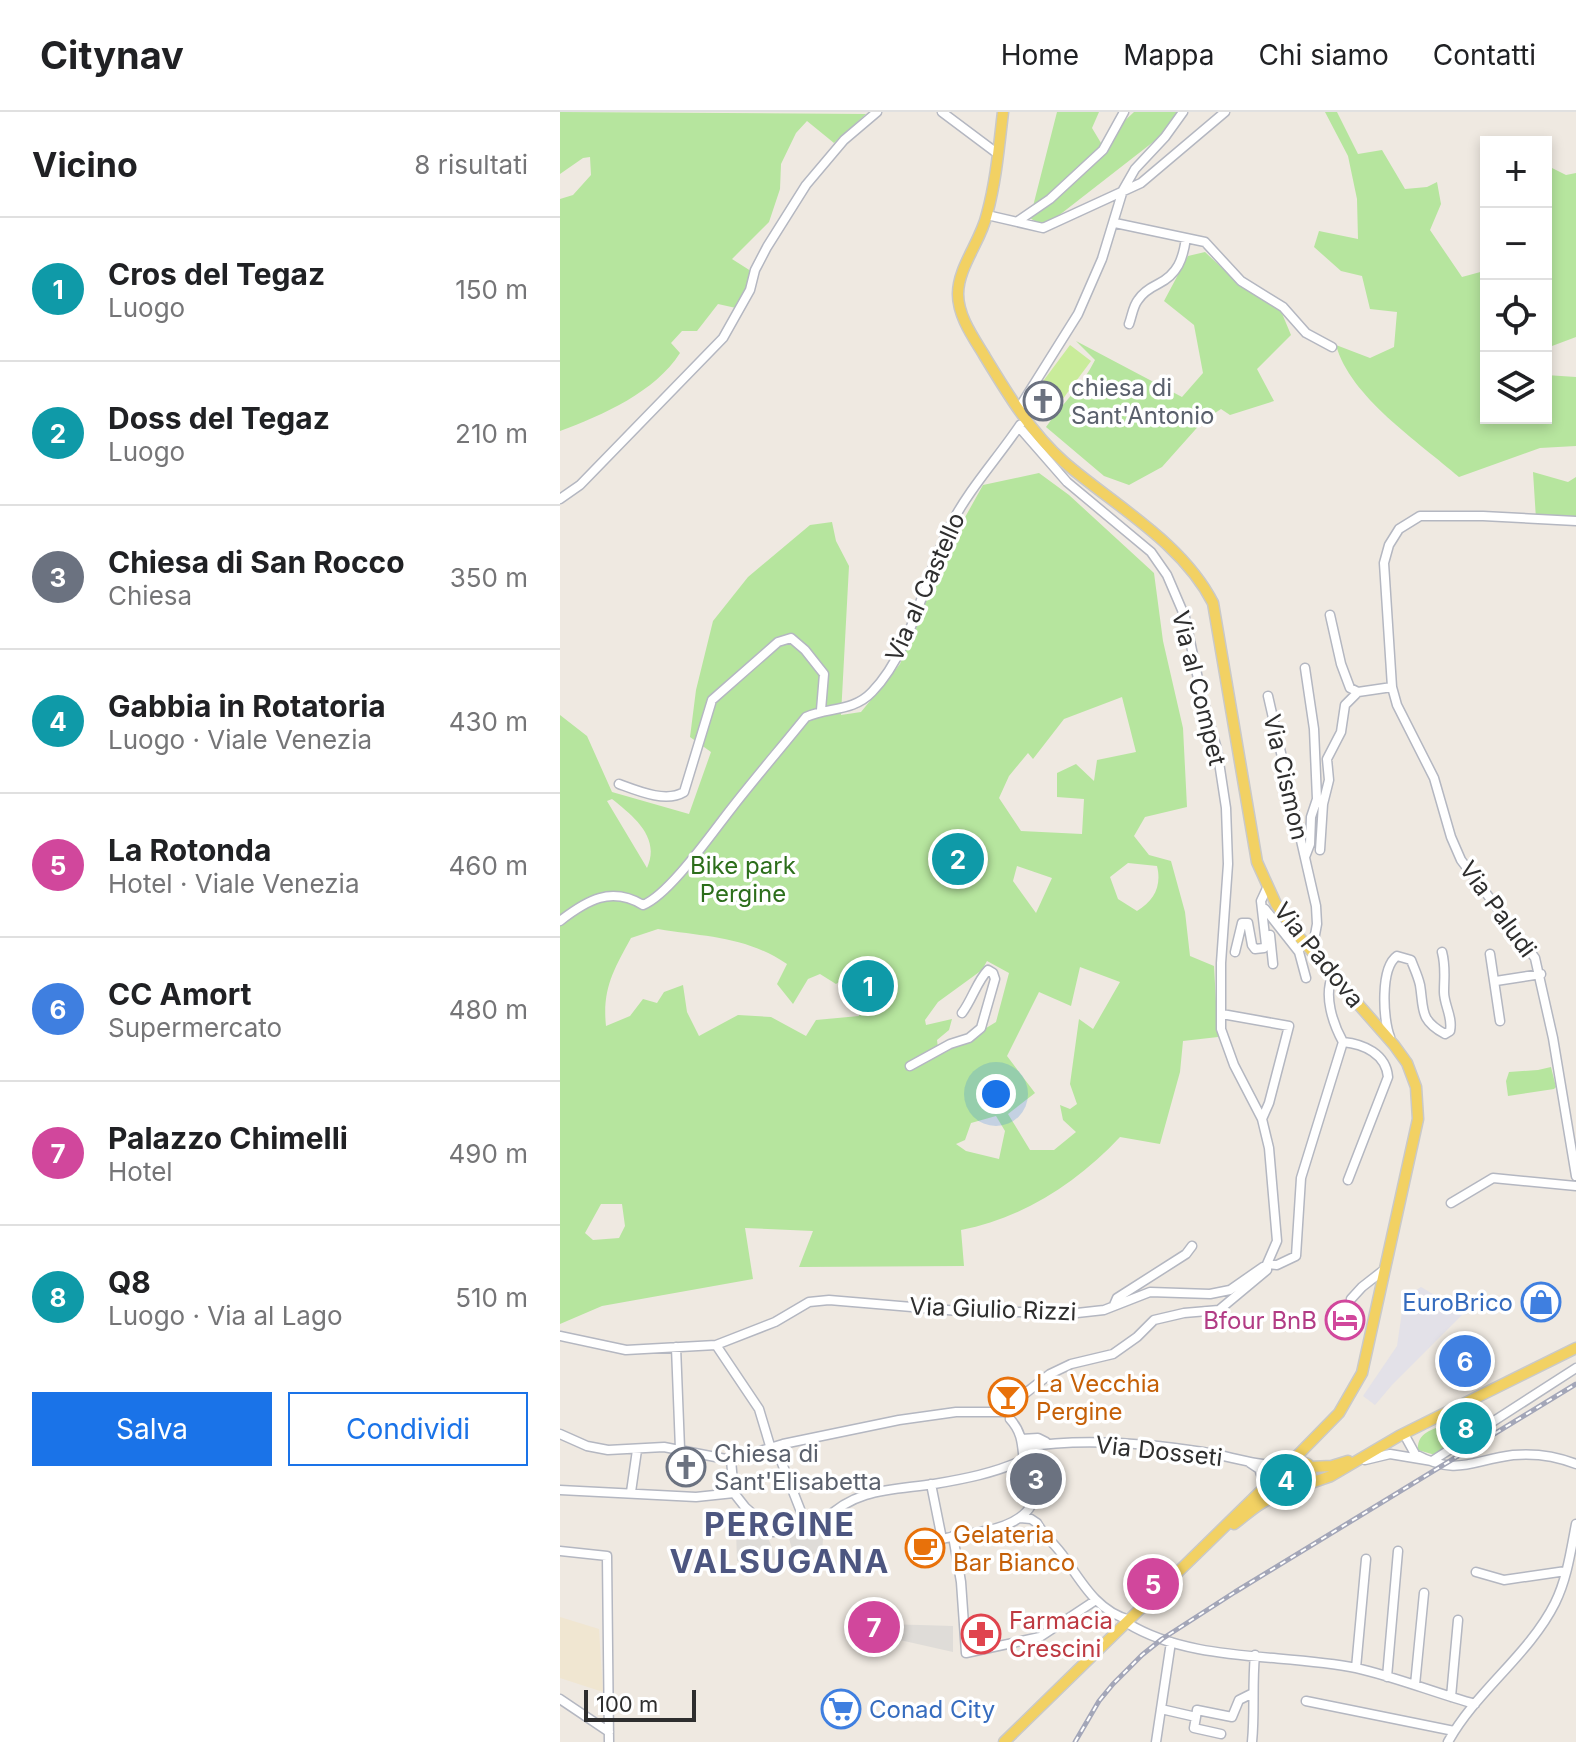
<!DOCTYPE html>
<html lang="it">
<meta charset="utf-8">
<style>
:root{--surface:#fff;--page:#f6f6f6;--text:#202124;--muted:#757577;--line:#e0e0e0;--accent:#1a73e8}
body{margin:0;font-family:Inter,sans-serif;background:var(--page);color:var(--text)}
.controls{position:absolute;right:24px;top:24px;display:grid;overflow:hidden;border-radius:0px;box-shadow:0 4px 12px #0003}
.controls button{width:72px;height:72px;display:grid;place-items:center;padding:0;border:0;border-bottom:2px solid var(--line);background:var(--surface);color:var(--text);font:40px sans-serif}
.scale{position:absolute;left:24px;bottom:20px;width:112px;box-sizing:border-box;padding-left:8px;border:4px solid #2e2e2e;border-top:0;font-size:22px;line-height:28px;white-space:nowrap;color:#2e2e2e;-webkit-text-stroke:6px #fff;paint-order:stroke}
.you{position:absolute;left:436px;top:982px;width:28px;height:28px;margin:-20px;border:6px solid #fff;border-radius:50%;background:#1a73e8;box-shadow:0 0 0 12px #1a73e833}
.badge{display:grid;place-items:center;width:52px;height:52px;border-radius:50%;background:var(--accent);color:#fff;font-size:26px;font-weight:700}
.pin{position:absolute;translate:-50% -50%;border:4px solid #fff;box-shadow:0 2px 8px #0006}
.list{margin:0;padding:0;list-style:none}
h2{display:flex;justify-content:space-between;align-items:center;height:104px;margin:0;padding:0 32px;font-size:34px}
h2 small{font-size:26px;font-weight:400;color:var(--muted)}
.list li{display:grid;grid-template-columns:52px 1fr auto;gap:24px;align-items:center;box-sizing:border-box;height:144px;padding:0 32px;border-top:2px solid var(--line)}
.list b{display:block;font-size:30px;white-space:nowrap}
.list p{margin:0;font-size:26px;white-space:nowrap;color:var(--muted)}
.list em{font-size:26px;font-style:normal;color:var(--muted)}
.actions{display:flex;gap:16px;padding:24px 32px}
.actions a{flex:1;padding:18px 0;border:2px solid var(--accent);border-radius:0px;text-align:center;font-size:28px;color:var(--accent)}
.actions .main{background:var(--accent);color:#fff}
.icon{flex:none;width:44px;height:44px;fill:none;stroke:currentColor;stroke-width:2;stroke-linecap:round;stroke-linejoin:round}
.map{position:relative;flex:none;width:1016px;height:1630px;overflow:hidden}
header{display:flex;align-items:center;gap:48px;box-sizing:border-box;height:112px;padding:0 40px;background:var(--surface);border-bottom:2px solid var(--line)}
header strong{font-size:38px}
nav{display:flex;gap:44px;margin-inline-start:auto;font-size:28px}
main{display:flex}
aside{flex:1;background:var(--surface)}
.map>svg:first-child{display:block}
.industrial{fill:#e3e1e8}
.education{fill:#f0e6d1}
.green{fill:#b6e59e;fill-rule:evenodd}
.pitch{fill:#c9ec9a}
.plaza{fill:#dfdcd8}
.lines{fill:none;stroke-linecap:round;stroke-linejoin:round}
.minor-casing{stroke:#b4b7c1;stroke-width:11}
.major-casing{stroke:#c9c9c9;stroke-width:13}
.minor{stroke:#fff;stroke-width:8}
.major{stroke:#f2d163;stroke-width:10}
.rail-casing{stroke:#a3a6b8;stroke-width:5}
.rail{stroke:#fff;stroke-width:2;stroke-dasharray:6;stroke-linecap:butt}
.labels{text-anchor:middle;dominant-baseline:central;stroke-width:7;stroke-linejoin:round;paint-order:stroke}
.worship-label{font-size:24px;fill:#5b616d;stroke:#fff;text-anchor:start}
.street-label{font-size:24px;fill:#2e2e2e;stroke:#fff}
.park-label{font-size:24px;fill:#2c6e1b;stroke:#fff}
.shop-label{font-size:24px;fill:#366cbe;stroke:#fff;text-anchor:end}
.hotel-label{font-size:24px;fill:#b23c85;stroke:#fff;text-anchor:end}
.food-label{font-size:24px;fill:#c56008;stroke:#fff;text-anchor:start}
.health-label{font-size:24px;fill:#be3a42;stroke:#fff;text-anchor:start}
.district-label{font-size:32px;font-weight:bold;letter-spacing:2px;fill:#4d5680;stroke:#fff}
</style>
<header>
<strong>Citynav</strong>
<nav><a>Home</a><a>Mappa</a><a>Chi siamo</a><a>Contatti</a></nav>
</header>
<main>
<aside>
<h2>Vicino<small>8 risultati</small></h2>
<ul class="list">
<li><span class="badge" style="background:#0f9aa8">1</span><div><b>Cros del Tegaz</b><p>Luogo</p></div><em>150 m</em></li>
<li><span class="badge" style="background:#0f9aa8">2</span><div><b>Doss del Tegaz</b><p>Luogo</p></div><em>210 m</em></li>
<li><span class="badge" style="background:#6b7280">3</span><div><b>Chiesa di San Rocco</b><p>Chiesa</p></div><em>350 m</em></li>
<li><span class="badge" style="background:#0f9aa8">4</span><div><b>Gabbia in Rotatoria</b><p>Luogo · Viale Venezia</p></div><em>430 m</em></li>
<li><span class="badge" style="background:#d1479c">5</span><div><b>La Rotonda</b><p>Hotel · Viale Venezia</p></div><em>460 m</em></li>
<li><span class="badge" style="background:#3f7fe0">6</span><div><b>CC Amort</b><p>Supermercato</p></div><em>480 m</em></li>
<li><span class="badge" style="background:#d1479c">7</span><div><b>Palazzo Chimelli</b><p>Hotel</p></div><em>490 m</em></li>
<li><span class="badge" style="background:#0f9aa8">8</span><div><b>Q8</b><p>Luogo · Via al Lago</p></div><em>510 m</em></li>
</ul>
<div class="actions"><a class="main">Salva</a><a>Condividi</a></div>
</aside>
<div class="map">
<svg width="1016" height="1630" viewBox="0 0 1016 1630">
<rect width="100%" height="100%" fill="#efe9e1"/>
<path class="industrial" d="M861 1175 888 1191 899 1185 911 1194 832 1273 815 1293 803 1284 837 1234 844 1186Z"/>
<path class="education" d="M0 1505 39 1517 43 1580 0 1566Z"/>
<path class="green" d="M0 0 306 2 274 31 247 9 236 21 221 52 220 77 209 110 172 147 194 161 176 196 158 192 137 219H122L111 231 120 241C95 280 43 303 0 319V87L13 83 31 63 30 45 23 46 0 62Z
M497 0H539L532 16 541 31 574 0H620L606 20 484 115 470 106Z
M765 0H777L798 42 822 38 845 77 867 75 877 70 881 92 870 118 902 165 924 159 926 127V306H986V53L1006 63 1016 61V225L992 234 986 263 1016 265V334L980 336 899 365C859 330 790 285 776 233L810 246 834 235 837 200 810 197 802 164 781 159 754 135 759 119 798 127 797 87 788 44Z
M645 140 677 170 721 199 731 223 697 257 714 289 670 303 661 297 643 309 602 355 569 373 544 364 486 315C502 292 523 273 535 248L516 229 622 285 643 261 634 213 604 189 628 144Z
M973 360 1008 370 1016 365V408L976 407Z
M479 361 509 383 594 461 603 529 623 616 627 695 585 705 574 724 589 743 611 749 625 800 630 844 654 854 658 925 623 929 620 960 600 1032 560 1025C517 1071 463 1106 401 1118L404 1154 239 1155 253 1119 185 1116 193 1167 42 1194 0 1212V603L27 624 52 680 129 702 151 640 130 625 136 578 153 509 188 465 250 413 272 410 276 429 289 454 281 603 301 600 340 552 379 452 423 373ZM562 585 576 640 537 648 534 669 516 652 497 661V685L524 687 522 722 461 719 439 686 449 664 468 641 473 647 504 607ZM52 687C73 704 101 725 87 756L47 689ZM568 751 597 754C602 774 594 789 577 799L558 787 550 765ZM457 754 492 766 476 801 453 769ZM98 817C146 825 185 824 227 852L217 872 233 892 248 867 260 862 276 872 300 856 299 904 256 908 246 924 211 905 178 903 139 924 127 900 123 873 104 880 97 891 83 887 70 904 46 914C42 877 54 857 71 826ZM427 849 449 861 436 910 395 935 378 936 377 928 389 918 392 907 366 913 365 908 378 890 422 858ZM520 855 560 870 533 917 519 907 510 972 517 992 510 997 500 993 503 1008 516 1020 494 1038H470L448 1002 475 981 447 944 479 880 511 894ZM436 1004 445 1019 439 1047 406 1039 396 1032 405 1028 411 1011ZM41 1092H62L65 1114 59 1126 33 1128 25 1121Z
M991 955 996 975 994 977 948 984 946 969 949 960 978 958Z
M884 1313 894 1330 875 1343 858 1338C857 1321 871 1318 884 1313Z"/>
<path class="pitch" d="M510 233 531 249 502 288 481 272Z"/>
<path class="plaza" d="M265 1405 262 1439 235 1448 225 1412 242 1408 248 1412Z
M199 1415 209 1428 217 1448 177 1449 176 1419Z
M326 1512 393 1514V1540L322 1524Z"/>
<g class="lines">
<g class="minor-casing">
<path id="minor" d="M382 0 438 42
M427 103 483 116 581 71 665 0
M458 109 490 87 543 38 564 0
M555 111 645 130 681 169 723 195 746 221 772 235
M569 212C572 204 573 194 578 188 583 180 590 176 598 172 618 162 623 147 626 126
M459 296 518 202 542 147 563 78 575 57 605 25 623 0
M0 387 20 373 163 226 190 178 195 158 207 135 246 73 284 28 317 0
M1016 409 923 404H860L839 417 829 433 824 451 832 575 837 593 874 666 891 725 901 748 975 846 993 926 1016 1064
M770 503 781 552 790 576 798 580 832 575
M708 584 756 794 757 812 752 839
M59 672C78 679 106 691 124 680L152 588 218 530 231 526 245 538 264 562 261 598
M760 738 763 692 769 668 767 647 781 620 785 593 798 580
M745 745 750 732 751 705 757 687 754 617 745 556
M705 797 739 840 746 866
M0 809C27 788 51 774 83 793 109 783 152 721 171 697 195 666 221 636 246 605 268 595 293 600 312 580 353 538 364 465 390 414 409 377 437 347 460 313
M710 823 713 852
M675 840 682 811H688L692 833 695 837 704 836 706 833 701 789 707 776
M930 842 940 909
M773 863C763 883 773 912 783 930
M936 869 981 862
M662 902 729 914 709 991 702 1007
M830 925C823 907 820 856 837 844L851 848C854 856 858 864 860 873 864 897 859 908 885 922L890 919C893 905 884 893 884 880 884 865 886 855 882 840
M350 954 390 932 409 926 421 916 435 867 433 861 428 858C417 869 412 888 402 901
M891 1091 933 1066 1016 1074
M707 1152 717 1153 736 1144 741 1066 783 930C804 932 826 942 828 965L788 1068
M791 1187 802 1175 825 1157
M554 1193 557 1186 626 1142 632 1134
M0 1224 66 1238 156 1233 215 1210 249 1190 269 1188 399 1199 517 1201 544 1198 590 1180 650 1182 670 1178 703 1155
M156 1233 199 1297 211 1337
M116 1235 120 1337
M451 1300 458 1287 490 1262 511 1252 553 1242 577 1225 594 1208 624 1201 659 1198 707 1158V1152L717 1129 709 1036 702 1007 674 953 661 917V851L668 752 666 696 657 637 641 581 625 505 607 463 591 440 507 370 459 315
M0 1322 27 1334 48 1338 104 1335 171 1348 223 1332 339 1308 396 1300H445
M844 1322 855 1342C898 1365 912 1348 953 1343 975 1341 996 1344 1016 1352
M461 1327 478 1326 486 1330
M464 1335C521 1326 586 1331 643 1340 670 1344 696 1354 723 1353
M216 1336 245 1410
M171 1348 174 1381 185 1395 213 1420 226 1415
M805 1348 830 1342 872 1349 1016 1256
M690 1351 699 1357 704 1371
M371 1372 382 1427C410 1420 457 1420 472 1392 469 1379 465 1365 464 1351 462 1334 463 1321 450 1307
M0 1378 136 1385 174 1381
M71 1380 77 1338
M460 1406 471 1407 477 1411C484 1424 496 1433 504 1445 522 1471 538 1500 570 1508
M265 1408C295 1376 334 1378 374 1372 404 1367 435 1361 463 1348
M393 1424 401 1470 406 1541 480 1525 536 1488
M0 1439 47 1444 49 1630
M916 1460 944 1468 1006 1459
M567 1511C632 1551 723 1541 796 1556 836 1565 875 1581 915 1592
M796 1556 806 1447
M827 1565 838 1439
M855 1573 864 1481
M891 1585 898 1508
M0 1587 49 1620
M746 1589 894 1619
M601 1597 636 1605 637 1598 672 1605 679 1588 691 1582
M636 1605 634 1616 661 1622
M596 1630 611 1530
M692 1630C695 1600 692 1573 695 1543
M888 1630C916 1579 969 1543 995 1491 1007 1467 1011 1438 1016 1412"/>
</g>
<g class="major-casing">
<path id="major" d="M443 0C439 34 436 69 427 102 421 129 398 155 398 182 398 204 413 225 424 243 447 281 471 321 504 350 555 394 622 430 653 491L697 750 716 792 734 819 834 933 847 951 856 975 858 1007 802 1261 779 1301 732 1349
M750 1355 772 1354 788 1349
M745 1373 771 1364 839 1324 1016 1236
M674 1412C685 1404 699 1390 712 1386 726 1381 741 1379 752 1366L748 1352 737 1348 710 1362 704 1376 712 1385
M444 1630 704 1376"/>
</g>
<use href="#minor" class="minor"/>
<use href="#major" class="major"/>
<g class="rail-casing">
<path id="rail" d="M515 1630 539 1589 553 1572 582 1543 602 1527 675 1480 1016 1272"/>
</g>
<use href="#rail" class="rail"/>
</g>
<defs>
<g id="church-ring" transform="scale(2)"><circle r="9.5" fill="#fff" stroke="#6b7280" stroke-width="1.5"/><path d="M-1.2-6h2.4v3.5h3.3v2.4h-3.3V6h-2.4V-.1h-3.3v-2.4h3.3Z" fill="#6b7280"/></g>
<g id="shop-ring" transform="scale(2)"><circle r="9.5" fill="#fff" stroke="#3f7fe0" stroke-width="1.5"/><path d="M-5-2.5h2.3a2.7 3.5 0 0 1 5.4 0H5L5.5 6h-11ZM-1.5-2.5h3a1.5 2.3 0 0 0-3 0Z" fill="#3f7fe0"/></g>
<g id="hotel-ring" transform="scale(2)"><circle r="9.5" fill="#fff" stroke="#d1479c" stroke-width="1.5"/><path d="M-6-4.5h1.5V1H6V5H4.5V3h-9V5H-6ZM-4 0a1.8 1.8 0 1 1 3.6 0ZM.5 0V-2.5h3Q6-2.5 6 0Z" fill="#d1479c"/></g>
<g id="bar-ring" transform="scale(2)"><circle r="9.5" fill="#fff" stroke="#e8710a" stroke-width="1.5"/><path d="M-6-5H6L.8 .8V4.5H3.5V6h-7V4.5H-.8V.8Z" fill="#e8710a"/></g>
<g id="cafe-ring" transform="scale(2)"><circle r="9.5" fill="#fff" stroke="#e8710a" stroke-width="1.5"/><path d="M-5.5-4.5H6V0H3Q3 3.5 0 3.5H-2.5Q-5.5 3.5-5.5 0ZM3-3.2v2h1.7v-2ZM-6 4.5H4V6H-6Z" fill="#e8710a"/></g>
<g id="pharmacy-ring" transform="scale(2)"><circle r="9.5" fill="#fff" stroke="#e0444e" stroke-width="1.5"/><path d="M-2-6h4v4h4v4h-4v4h-4v-4h-4v-4h4Z" fill="#e0444e"/></g>
<g id="supermarket-ring" transform="scale(2)"><circle r="9.5" fill="#fff" stroke="#3f7fe0" stroke-width="1.5"/><path d="M-6-5.5h2.5l.6 2H6L4.5 2H-2.5L-4.4-4H-6ZM-1.5 3.2a1.3 1.3 0 1 0 .1 0ZM3 3.2a1.3 1.3 0 1 0 .1 0Z" fill="#3f7fe0"/></g>
</defs>
<g fill-rule="evenodd">
<use href="#church-ring" x="483" y="289"/>
<use href="#shop-ring" x="981" y="1190"/>
<use href="#hotel-ring" x="785" y="1208"/>
<use href="#bar-ring" x="448" y="1285"/>
<use href="#church-ring" x="126" y="1355"/>
<use href="#cafe-ring" x="365" y="1436"/>
<use href="#pharmacy-ring" x="421" y="1522"/>
<use href="#supermarket-ring" x="281" y="1597"/>
</g>
<g class="labels">
<g class="worship-label">
<text x="511" y="275">chiesa di<tspan x="511" dy="28">Sant'Antonio</tspan></text>
<text x="154" y="1341">Chiesa di<tspan x="154" dy="28">Sant'Elisabetta</tspan></text>
</g>
<g class="street-label">
<text transform="translate(365 475) rotate(-66)">Via al Castello</text>
<text transform="translate(639 576) rotate(76)">Via al Compet</text>
<text transform="translate(726 665) rotate(77)">Via Cismon</text>
<text transform="translate(938 797) rotate(54)">Via Paludi</text>
<text transform="translate(759 843) rotate(51)">Via Padova</text>
<text transform="translate(433 1197) rotate(2)">Via Giulio Rizzi</text>
<text transform="translate(599 1339) rotate(6)">Via Dosseti</text>
</g>
<g class="park-label">
<text x="183" y="753">Bike park<tspan x="183" dy="28">Pergine</tspan></text>
</g>
<g class="shop-label">
<text x="953" y="1190">EuroBrico</text>
<text x="309" y="1597" text-anchor="start">Conad City</text>
</g>
<g class="hotel-label">
<text x="757" y="1208">Bfour BnB</text>
</g>
<g class="food-label">
<text x="476" y="1271">La Vecchia<tspan x="476" dy="28">Pergine</tspan></text>
<text x="393" y="1422">Gelateria<tspan x="393" dy="28">Bar Bianco</tspan></text>
</g>
<g class="health-label">
<text x="449" y="1508">Farmacia<tspan x="449" dy="28">Crescini</tspan></text>
</g>
<g class="district-label">
<text x="220" y="1412">PERGINE<tspan x="220" dy="37">VALSUGANA</tspan></text>
</g>
</g>
</svg>
<div class="controls">
<button>+</button>
<button>−</button>
<button><svg class="icon" aria-label="locate" viewBox="0 0 24 24"><circle cx="12" cy="12" r="6"/><path d="M12 2v4M12 18v4M2 12h4M18 12h4"/></svg></button>
<button><svg class="icon" aria-label="layers" viewBox="0 0 24 24"><path d="M12 4l9 5-9 5-9-5zM3 14l9 5 9-5"/></svg></button>
</div>
<div class="scale">100 m</div>
<div class="you"></div>
<div class="pin badge" style="left:308px;top:874px;background:#0f9aa8">1</div>
<div class="pin badge" style="left:398px;top:747px;background:#0f9aa8">2</div>
<div class="pin badge" style="left:476px;top:1367px;background:#6b7280">3</div>
<div class="pin badge" style="left:726px;top:1368px;background:#0f9aa8">4</div>
<div class="pin badge" style="left:593px;top:1472px;background:#d1479c">5</div>
<div class="pin badge" style="left:905px;top:1249px;background:#3f7fe0">6</div>
<div class="pin badge" style="left:314px;top:1515px;background:#d1479c">7</div>
<div class="pin badge" style="left:906px;top:1316px;background:#0f9aa8">8</div>
</div>
</main>
